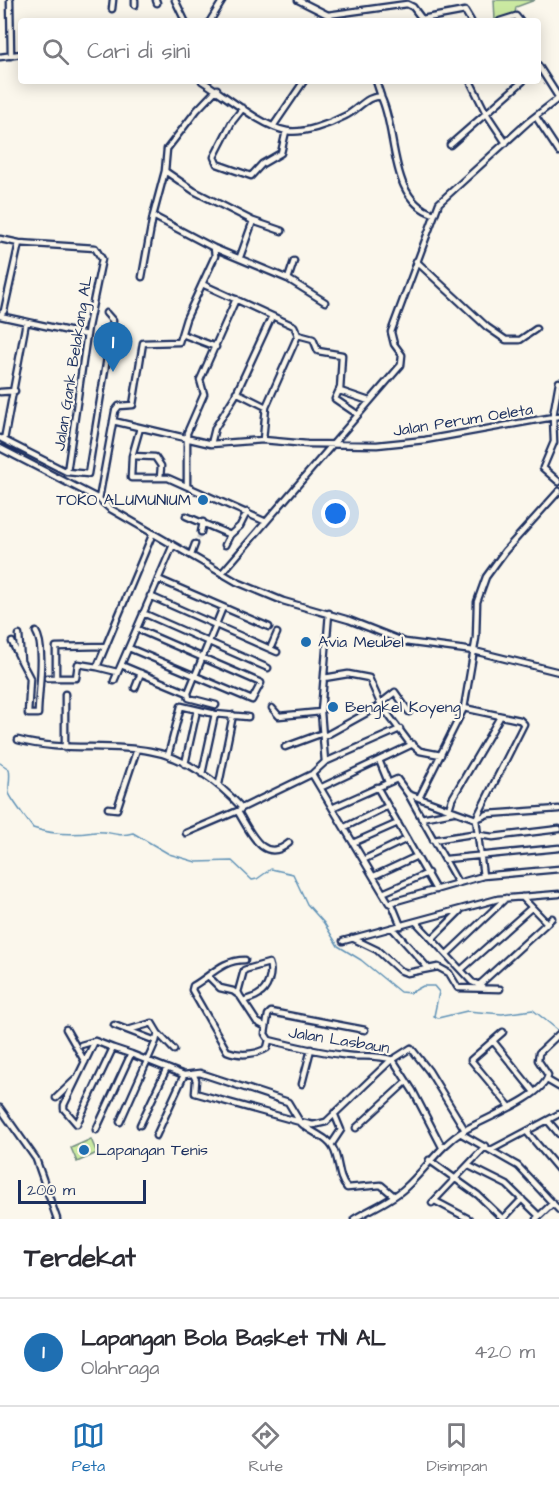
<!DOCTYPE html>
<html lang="id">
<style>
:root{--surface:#fff;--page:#f7f7f7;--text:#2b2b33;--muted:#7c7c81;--line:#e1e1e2;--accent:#1f6fb2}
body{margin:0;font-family:"Architects Daughter",sans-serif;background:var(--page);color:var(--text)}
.scale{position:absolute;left:18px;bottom:15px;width:128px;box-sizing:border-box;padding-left:6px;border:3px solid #1b2f5e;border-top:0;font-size:16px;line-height:21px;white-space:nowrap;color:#1b2f5e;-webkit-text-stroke:4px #fbf7ec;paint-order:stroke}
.you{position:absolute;left:336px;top:514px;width:21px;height:21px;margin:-15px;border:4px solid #fff;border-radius:50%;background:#1a73e8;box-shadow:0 0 0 9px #1a73e833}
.badge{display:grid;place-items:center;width:39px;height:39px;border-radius:50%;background:var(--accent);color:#fff;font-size:20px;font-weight:700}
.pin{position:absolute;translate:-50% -50px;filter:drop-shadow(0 2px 3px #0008)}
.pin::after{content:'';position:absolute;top:32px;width:21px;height:18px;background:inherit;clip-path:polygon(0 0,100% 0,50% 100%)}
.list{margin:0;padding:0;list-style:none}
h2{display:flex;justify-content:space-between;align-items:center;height:78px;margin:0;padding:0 24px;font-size:26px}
h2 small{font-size:20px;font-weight:400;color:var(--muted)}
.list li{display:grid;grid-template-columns:39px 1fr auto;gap:18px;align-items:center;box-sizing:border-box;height:108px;padding:0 24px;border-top:2px solid var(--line)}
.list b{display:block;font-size:22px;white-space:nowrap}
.list p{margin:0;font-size:20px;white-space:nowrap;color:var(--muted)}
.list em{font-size:20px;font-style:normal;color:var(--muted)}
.icon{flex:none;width:33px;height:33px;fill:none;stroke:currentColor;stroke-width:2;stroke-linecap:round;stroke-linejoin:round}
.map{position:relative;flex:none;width:559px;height:1219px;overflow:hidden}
.search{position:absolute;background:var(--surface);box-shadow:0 3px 15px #0003;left:18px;right:18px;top:18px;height:66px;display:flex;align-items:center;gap:15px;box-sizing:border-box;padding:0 21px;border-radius:6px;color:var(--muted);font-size:22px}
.sheet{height:186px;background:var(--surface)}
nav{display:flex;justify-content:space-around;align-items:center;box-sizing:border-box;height:84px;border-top:2px solid var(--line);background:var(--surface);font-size:16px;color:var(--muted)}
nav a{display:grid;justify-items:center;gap:3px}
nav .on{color:var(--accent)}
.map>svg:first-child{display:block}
.green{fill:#cae9a1;stroke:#728c80;stroke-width:1.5}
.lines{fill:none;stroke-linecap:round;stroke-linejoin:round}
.stream{stroke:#6193b7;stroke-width:1.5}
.minor-tunnel{stroke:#cecfd0;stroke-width:4.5;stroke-dasharray:4.5 2;stroke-linecap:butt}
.minor-casing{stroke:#1b2f5e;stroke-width:9}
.minor{stroke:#fbf7ec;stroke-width:4.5}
.poi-dot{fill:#1f6fb2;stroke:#fbf7ec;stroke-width:2}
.labels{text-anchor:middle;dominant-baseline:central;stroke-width:4.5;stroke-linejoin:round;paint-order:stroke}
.street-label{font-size:16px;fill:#1b2f5e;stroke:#fbf7ec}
.poi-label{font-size:16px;fill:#1b2f5e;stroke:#fbf7ec;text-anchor:start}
</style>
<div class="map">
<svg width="559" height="1219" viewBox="0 0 559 1219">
<rect width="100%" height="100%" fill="#fbf7ec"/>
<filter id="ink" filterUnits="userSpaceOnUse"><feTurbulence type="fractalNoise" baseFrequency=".0167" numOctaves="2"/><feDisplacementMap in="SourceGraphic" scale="12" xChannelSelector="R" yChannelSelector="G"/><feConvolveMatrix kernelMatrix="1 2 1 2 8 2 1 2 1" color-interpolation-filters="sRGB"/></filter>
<g filter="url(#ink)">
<path class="green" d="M494 0H535L516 7 515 14 495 21Z
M91 1139 97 1153 77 1162 71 1148Z"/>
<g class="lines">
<path class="stream" d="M0 763 9 769C11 777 8 785 9 793 10 797 30 824 33 828 53 835 74 835 95 832 109 830 115 838 133 833L169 854 196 862 232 861 252 880 257 879 271 869 293 874 307 904 324 923 338 946 361 960 400 992 410 993 423 986H434L439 992 434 1016 438 1018 467 1011 502 1014 533 1010 559 1031"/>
<path class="minor-tunnel" d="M195 544 201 532"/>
<g class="minor-casing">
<path id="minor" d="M10 0 11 56
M135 0V5
M156 0 157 3
M175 0 185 21
M298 0 328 15 407 4 413 7 422 19 465 11 471 21
M112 9 113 0
M210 21 223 0
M500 21 516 16 520 21
M0 57 21 54
M538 65 559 98
M202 81C225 95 261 126 287 131 303 134 330 124 345 116 357 111 368 94 381 97 398 131 388 200 434 214
M376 81 381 96
M470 81 486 113 506 143
M243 108 232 122 214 157 217 164 251 176 262 164 281 153 286 131
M536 117 559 152
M274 125 304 81
M450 145 523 81
M165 171 194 191 253 221 240 257
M153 216 214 248 288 279
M253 221 282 231
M0 239 19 243 95 248 102 259 88 327 67 472
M294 261 288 279 325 302
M416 261 487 327 506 340H520L536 329
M142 277 153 216 165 171 167 149 197 110 217 89
M202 284 272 316 235 396 215 428 211 444
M0 315 4 311 19 243
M0 316 87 335
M182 334 216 347
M298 335 313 339 318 351 342 355 340 391 369 401
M559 382 553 416 554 442 543 468 559 482
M340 388 335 399 357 414
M0 392 15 391
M236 392 266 407
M113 421 211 444 263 440 307 444 377 445 425 440 559 416
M140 428 132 456 131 478H168L264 521
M0 438 67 472 88 474 113 321 106 313
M4 440 26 322
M263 440 266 407 298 335 294 326 272 316
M0 448 99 499 109 508 237 582 283 601 349 620 405 642 474 651 559 672
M132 456 155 457 161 466 160 478
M187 485V433L204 394 200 380 236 299
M99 499 115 411 119 406 133 405 143 343 179 342 186 319 215 256 214 248
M186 516 228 534 230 535 225 545
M201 532 203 522
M230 535 240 526 247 512
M191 555 195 544
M222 573 401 365 402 355 394 344 391 332 439 203 528 122 559 98
M158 579 269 627
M150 596 277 652
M143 613 268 668
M19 635 21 661 30 678 28 714H38C38 695 46 647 36 632
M12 642 20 659
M129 648 252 700 261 683 137 629
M270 649 277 633
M121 665 188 693 189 698 216 705
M117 672 97 667 153 533
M47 678H76L78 664 97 667
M56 678V647L106 646
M324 678 348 674 369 678 381 705 408 741 420 751 441 755
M114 681 173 545
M135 688 141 673
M188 693 223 607
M65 694V748
M381 703 395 692 409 712
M272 708 279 716 321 712
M464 708 520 720 524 724 476 819 483 876
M323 737 381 705
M18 740C62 752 106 743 150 751 186 757 219 783 242 808L312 774 325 762 321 712 329 613
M285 747 323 733
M168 756 181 706 215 714 248 717
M379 760 388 782
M325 762 400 729
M185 764 197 710
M202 774 215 714
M312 774 389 903 483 876 559 869
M219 784 233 715
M322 787 413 744
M377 787 436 890
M408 794 458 883
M419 798 464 708 476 638 477 602 486 577 505 551 559 491
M334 807 397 779 408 794 476 819
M108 808 117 809 137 749
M449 809 452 799 500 717
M238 812C250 831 263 865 289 843
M421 818 453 812
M476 819 488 814 559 809
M345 827 388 806
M186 833 240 810
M433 840 472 834 493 837 559 829
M355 842 398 823
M365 859 407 839
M446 859 559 848
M374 876 417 856
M385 892 428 873
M522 897 547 923 552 918
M392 904 401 926
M416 922 472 982 482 986
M392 928 428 968
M352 938 377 950 399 970 407 973 438 967 449 973 458 988 500 989
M432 939 460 911
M343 941 498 899 559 894
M447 954 506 898
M245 960C222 960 212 975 193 986L192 990 227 1051C239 1056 256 1055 267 1048L269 1040
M462 969 531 908
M209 977 220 988 233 991 240 996 257 1022 266 1027
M479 985 547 923
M240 996 238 992 244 970 269 963C273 973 268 990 258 995 254 998 249 998 244 1001
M114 1025 156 1041 120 1122
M66 1029 85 1062
M128 1030 152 1023 158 1033 156 1041
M365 1030 271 1012 268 1015 265 1034 269 1040C293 1046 319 1052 343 1055 360 1058 377 1054 393 1060L413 1091 442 1147
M503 1032 471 1060 510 1107
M158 1033 174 1050
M95 1041 64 1105V1109L77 1124 113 1048 131 1054
M493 1041 534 1092
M81 1045 95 1041 113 1048
M193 1074 196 1080 195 1093 300 1122C309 1132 327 1136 333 1148 340 1160 337 1177 347 1188L381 1185 394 1196
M547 1080 559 1087
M302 1084 311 1049
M56 1098 77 1078
M0 1108 36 1159 57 1219
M548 1121 559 1134
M140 1125 167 1068
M356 1128 406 1082
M96 1130 131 1054 184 1075 200 1073 288 1102 300 1122 313 1125 326 1122 389 1062 411 1048 429 1071 465 1130
M527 1132 559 1170
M460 1133 518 1166 559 1210
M156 1136 184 1075
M331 1145 341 1130 334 1113
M493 1149 559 1114
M429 1160 478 1195 503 1219
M469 1166 507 1185 539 1216
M435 1201 469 1219
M432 1203 486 1146
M354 1219C370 1209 391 1201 405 1188 426 1169 440 1145 465 1130 483 1119 544 1097 548 1075L538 1060 539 1053 559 1034
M503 1219 522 1199
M536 1219 553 1203"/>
</g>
<use href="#minor" class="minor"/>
</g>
</g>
<g class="poi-dot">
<circle cx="203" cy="500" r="6"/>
<circle cx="306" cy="642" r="6"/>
<circle cx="333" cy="707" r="6"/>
<circle cx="84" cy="1150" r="6"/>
</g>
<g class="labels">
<g class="street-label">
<text transform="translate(73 363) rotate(-81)">Jalan Gank Belakang AL</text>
<text transform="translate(463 420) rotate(-9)">Jalan Perum Oeleta</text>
<text transform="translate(339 1040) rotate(9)">Jalan Lasbaun</text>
</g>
<g class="poi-label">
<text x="191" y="500" text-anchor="end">TOKO ALUMUNIUM</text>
<text x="318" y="642">Avia Meubel</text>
<text x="345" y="707">Bengkel Koyeng</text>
<text x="96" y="1150">Lapangan Tenis</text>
</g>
</g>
</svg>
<div class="scale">200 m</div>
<div class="you"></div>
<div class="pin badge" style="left:113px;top:372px">1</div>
<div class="search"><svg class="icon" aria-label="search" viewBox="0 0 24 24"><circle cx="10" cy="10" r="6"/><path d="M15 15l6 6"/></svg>Cari di sini</div>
</div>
<section class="sheet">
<h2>Terdekat<small></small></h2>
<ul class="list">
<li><span class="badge">1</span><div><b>Lapangan Bola Basket TNI AL</b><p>Olahraga</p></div><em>420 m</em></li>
</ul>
</section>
<nav>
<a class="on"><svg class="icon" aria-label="map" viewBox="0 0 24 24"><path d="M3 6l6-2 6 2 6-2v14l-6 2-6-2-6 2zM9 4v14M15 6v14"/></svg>Peta</a>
<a><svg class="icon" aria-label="directions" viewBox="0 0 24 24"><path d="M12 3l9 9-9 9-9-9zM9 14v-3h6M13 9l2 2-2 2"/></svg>Rute</a>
<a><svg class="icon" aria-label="saved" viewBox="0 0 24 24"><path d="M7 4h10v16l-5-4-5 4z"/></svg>Disimpan</a>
</nav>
